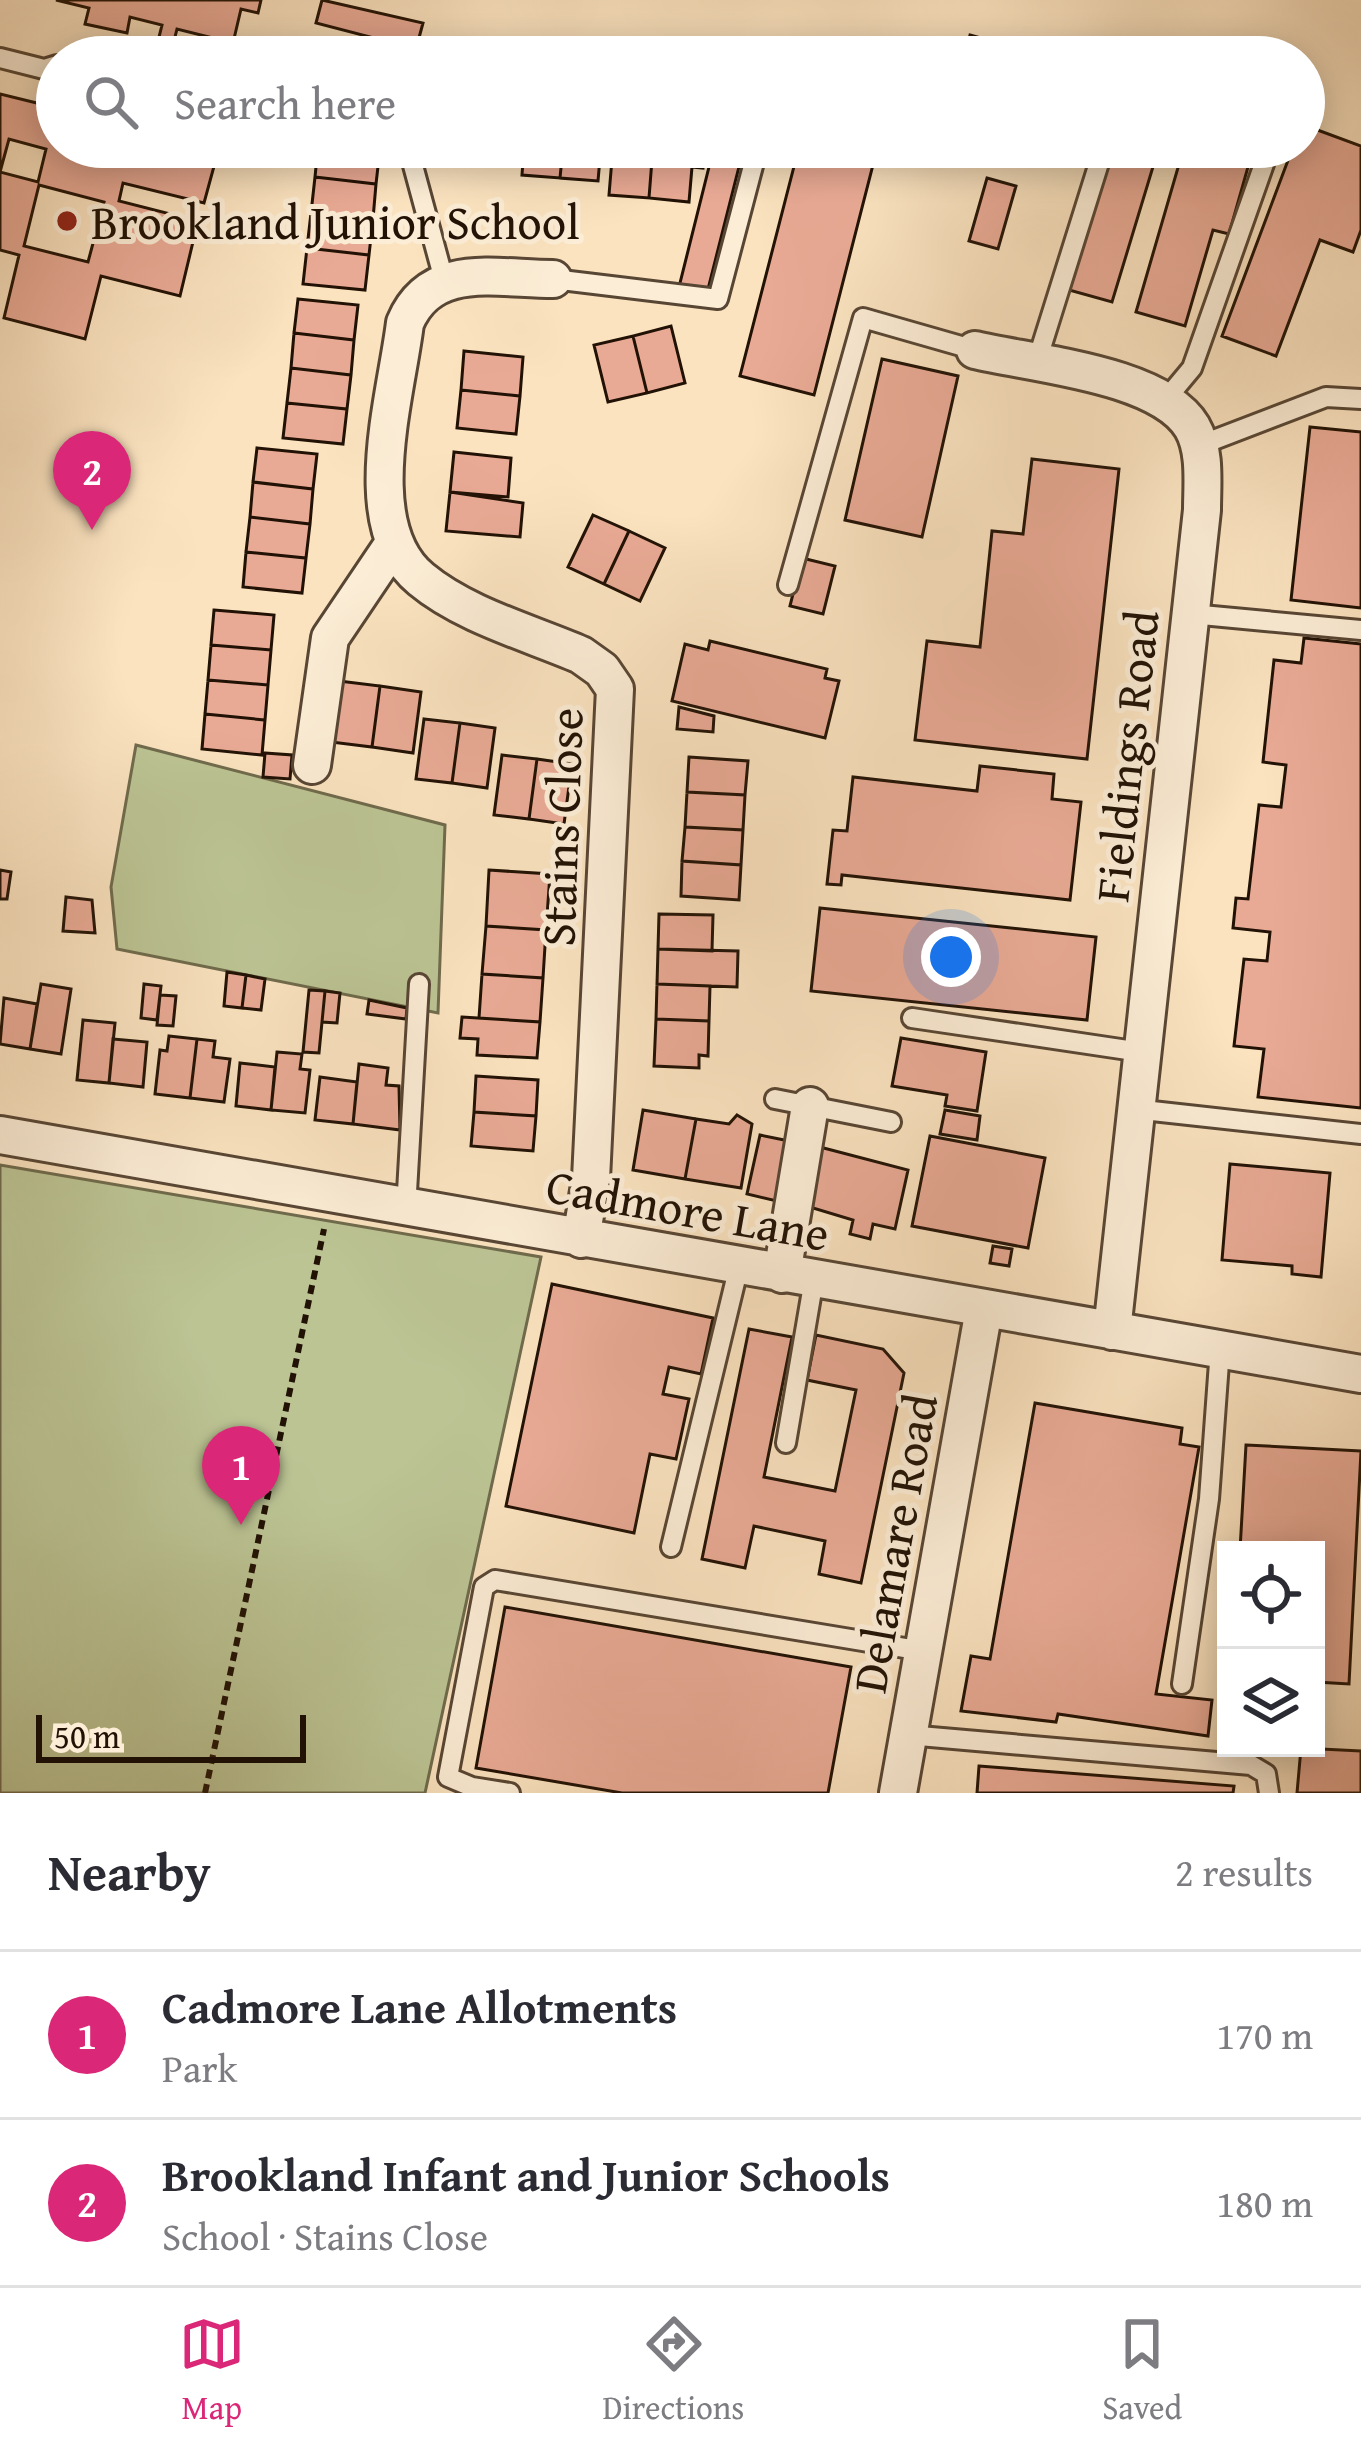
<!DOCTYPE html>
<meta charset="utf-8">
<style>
:root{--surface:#fff;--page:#f2f2f3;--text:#2b2b33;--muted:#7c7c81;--line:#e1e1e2;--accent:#db2777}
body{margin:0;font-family:"Gentium Book Plus",serif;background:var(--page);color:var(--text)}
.controls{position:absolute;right:36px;bottom:36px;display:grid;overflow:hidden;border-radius:0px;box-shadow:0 6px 30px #0003}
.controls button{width:108px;height:108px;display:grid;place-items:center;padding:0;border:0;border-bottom:3px solid var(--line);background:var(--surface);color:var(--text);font:60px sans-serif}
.scale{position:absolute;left:36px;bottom:30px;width:270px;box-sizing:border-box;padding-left:12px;border:6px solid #221205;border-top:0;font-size:33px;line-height:42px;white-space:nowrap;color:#221205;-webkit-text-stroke:9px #fcedd6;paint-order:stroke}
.you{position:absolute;left:951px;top:957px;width:42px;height:42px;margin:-30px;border:9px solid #fff;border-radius:50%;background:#1a73e8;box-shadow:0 0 0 18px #1a73e833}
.badge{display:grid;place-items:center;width:78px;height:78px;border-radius:50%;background:var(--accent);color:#fff;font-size:39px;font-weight:700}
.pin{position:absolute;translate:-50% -99px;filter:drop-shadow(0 3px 6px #0008)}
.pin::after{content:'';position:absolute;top:63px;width:42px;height:36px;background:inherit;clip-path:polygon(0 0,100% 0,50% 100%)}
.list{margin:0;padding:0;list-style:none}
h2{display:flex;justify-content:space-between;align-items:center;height:156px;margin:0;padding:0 48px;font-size:51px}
h2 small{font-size:39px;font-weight:400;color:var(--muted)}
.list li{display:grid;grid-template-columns:78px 1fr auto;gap:36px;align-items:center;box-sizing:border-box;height:168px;padding:0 48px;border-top:3px solid var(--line)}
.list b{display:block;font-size:45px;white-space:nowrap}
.list p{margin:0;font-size:39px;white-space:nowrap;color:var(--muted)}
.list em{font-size:39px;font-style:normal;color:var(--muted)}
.icon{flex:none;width:66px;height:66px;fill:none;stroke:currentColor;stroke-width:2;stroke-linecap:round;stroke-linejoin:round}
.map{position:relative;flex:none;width:1361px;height:1793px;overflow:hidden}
.search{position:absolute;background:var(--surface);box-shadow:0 6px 30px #0003;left:36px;right:36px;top:36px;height:132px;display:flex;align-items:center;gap:30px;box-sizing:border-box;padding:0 42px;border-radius:66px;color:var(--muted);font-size:45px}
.sheet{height:492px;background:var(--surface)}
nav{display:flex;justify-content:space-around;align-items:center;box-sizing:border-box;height:168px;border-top:3px solid var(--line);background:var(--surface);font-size:33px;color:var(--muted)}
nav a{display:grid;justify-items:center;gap:6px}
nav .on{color:var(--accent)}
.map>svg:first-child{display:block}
.green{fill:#bcc494;stroke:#6f6b4c;stroke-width:3}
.building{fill:#e9aa95;stroke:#221205;stroke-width:3;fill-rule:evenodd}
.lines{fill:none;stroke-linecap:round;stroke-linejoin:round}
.lane-casing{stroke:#584634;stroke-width:24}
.street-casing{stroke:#584634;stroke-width:42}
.path{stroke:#221205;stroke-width:6;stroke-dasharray:9 6;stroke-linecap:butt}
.lane{stroke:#fcedd6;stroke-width:18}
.street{stroke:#fcedd6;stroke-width:36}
.poi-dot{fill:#8f2418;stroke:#fcedd6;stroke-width:4.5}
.labels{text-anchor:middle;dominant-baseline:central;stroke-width:10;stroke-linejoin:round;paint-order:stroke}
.poi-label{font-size:48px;fill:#221205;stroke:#fcedd6;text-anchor:start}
.street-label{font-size:48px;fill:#221205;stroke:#fcedd6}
</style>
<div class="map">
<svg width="1361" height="1793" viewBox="0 0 1361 1793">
<rect width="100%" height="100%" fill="#fbe3c0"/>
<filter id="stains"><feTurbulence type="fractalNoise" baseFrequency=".00167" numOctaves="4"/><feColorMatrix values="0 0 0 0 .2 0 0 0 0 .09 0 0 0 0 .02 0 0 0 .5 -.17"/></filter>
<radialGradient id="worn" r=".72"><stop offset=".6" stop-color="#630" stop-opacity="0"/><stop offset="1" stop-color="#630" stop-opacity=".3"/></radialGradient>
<path class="green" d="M136 745 445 825 438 1013 117 949 111 887Z
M0 1165 541 1257 425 1793H0Z"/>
<path class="building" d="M56 0H261L258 13 241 9 233 43 177 29 170 57H154L162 25 130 17 127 33 85 24 89 8Z
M322 0 423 23 416 49 316 23Z
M970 35 1013 47 1010 57H964Z
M0 94 57 108V147L219 148 204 203 123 183 119 201 198 221 180 296 101 276 85 339 4 318 19 255 0 250V172L38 182 46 149 9 139 0 172ZM39 185 104 202 88 262 24 246Z
M1304 125 1361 146V230L1353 252 1320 240 1276 356 1222 336 1293 147H1304Z
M318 147 380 149 376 184 315 177Z
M432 147H471L470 156 431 153Z
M471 147H511L510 159 470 156Z
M524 147H563L560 178 522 175Z
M563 147H601L598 181 560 178Z
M613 147H653L649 198 609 195Z
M653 147H704L703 168 692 167 689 202 649 198Z
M714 147H744L707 293 679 287Z
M799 147 876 153 814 395 740 376Z
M992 147H1026L1022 161 990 152Z
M1112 147H1159L1112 302 1069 290Z
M1184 147 1250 160 1229 234 1213 230 1185 326 1136 312Z
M315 177 376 184 373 219 311 213Z
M987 178 1016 186 998 249 969 241Z
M311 213 373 219 369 255 307 248Z
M307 248 369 255 365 290 303 284Z
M298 299 358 305 354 340 294 333Z
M671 326 685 383 647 393 633 336Z
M294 333 354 340 351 375 291 368Z
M633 336 647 393 608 402 594 345Z
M464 351 523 357 520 396 461 390Z
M882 359 958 376 922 537 845 520Z
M291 368 351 375 347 409 287 403Z
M461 390 520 396 516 434 457 428Z
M287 403 347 409 343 444 283 438Z
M1310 427 1361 432V608L1291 600Z
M257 448 317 454 313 489 253 482Z
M454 452 511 458 508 497 450 492Z
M1032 459 1119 469 1087 759 915 740 927 641 980 647 992 531 1023 534Z
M253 482 313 489 310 524 250 517Z
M450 492 523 503 520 537 446 531Z
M593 515 629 531 604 584 568 567Z
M250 517 310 524 306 558 246 552Z
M629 531 665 548 640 601 604 584Z
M246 552 306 558 302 593 243 587Z
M802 558 835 566 823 614 790 606Z
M214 610 274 615 271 650 211 645Z
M1304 638 1361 644V1108L1258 1097 1264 1049 1234 1046 1244 959 1267 961 1270 932 1233 928 1236 898 1248 899 1259 805 1281 807 1286 765 1263 762 1274 660 1301 663Z
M710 641 827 669 825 678 839 681 825 738 672 701 685 644 708 650Z
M211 645 271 650 268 685 208 680Z
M208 680 268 685 265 720 205 714Z
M339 681 380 686 372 747 331 742Z
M380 686 421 692 413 753 372 747Z
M679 707 714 716 713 732 677 729Z
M205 714 265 720 262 755 202 749Z
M424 719 460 723 452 783 416 779Z
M460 723 495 728 487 788 452 783Z
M265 753 292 755 290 779 263 777Z
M502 755 537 759 529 819 494 815Z
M689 757 748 761 745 795 687 792Z
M537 759 572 764 564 824 529 819Z
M980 766 1054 774 1052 799 1081 802 1070 900 842 875 841 885 827 884 833 830 847 831 853 777 977 791Z
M687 792 745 795 743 830 685 827Z
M685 827 743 830 741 865 682 861Z
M682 861 741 865 739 900 681 896Z
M0 870 11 872 7 899H0Z
M489 870 550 874 546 930 486 926Z
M66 897 92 900 95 933 63 931Z
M820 908 1096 937 1087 1020 811 991Z
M659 914 713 915 712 951 658 949Z
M486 926 546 930 543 978 482 974Z
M658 949 738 951 737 987 657 984Z
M227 972 246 975 242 1008 224 1006Z
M482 974 543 978 540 1022 479 1018Z
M246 975 265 979 261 1010 242 1008Z
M41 984 71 989 61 1054 30 1049Z
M144 984 161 986 157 1020 141 1018Z
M657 984 710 986 709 1021 656 1019Z
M309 990 325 991 319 1053 303 1052Z
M325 991 340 993 337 1023 322 1022Z
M160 995 176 996 173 1026 157 1025Z
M4 998 37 1004 30 1049 0 1044Z
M369 1000 407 1008 406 1019 367 1014Z
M462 1017 540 1022 537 1058 477 1055 478 1039 460 1038Z
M656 1019 709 1021 708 1056 699 1055V1068L654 1066Z
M83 1020 115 1023 109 1083 77 1080Z
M169 1036 197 1039 190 1098 155 1094 160 1050 167 1051Z
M901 1038 986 1052 977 1111 945 1106 947 1095 892 1086Z
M113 1039 147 1042 143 1087 109 1083Z
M197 1039 215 1041 213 1057 230 1059 224 1102 190 1098Z
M277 1052 302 1054 300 1069 310 1070 305 1113 271 1110Z
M240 1063 275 1067 271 1110 236 1106Z
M359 1064 388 1068 386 1085 399 1086 400 1130 353 1124Z
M476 1076 538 1080 536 1116 474 1112Z
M320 1077 357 1082 353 1124 315 1120Z
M643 1110 696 1119 685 1179 633 1170Z
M945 1110 980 1116 977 1140 940 1134Z
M474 1112 536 1116 533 1151 471 1146Z
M737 1115 752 1124 741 1188 685 1179 696 1119 729 1124Z
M760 1135 794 1142 781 1202 747 1194Z
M930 1136 1045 1158 1028 1248 912 1226Z
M816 1146 908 1170 895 1229 873 1224 870 1239 850 1234 853 1220 803 1205Z
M1230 1164 1330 1173 1321 1277 1292 1274V1266L1222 1260Z
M993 1246 1012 1249 1009 1266 990 1263Z
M552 1284 713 1318 701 1374 669 1367 663 1394 689 1399 676 1459 650 1454 634 1533 506 1506Z
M749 1329 792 1337 764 1477 835 1491 856 1390 807 1380 816 1335 883 1349 904 1373 861 1583 819 1574 825 1541 754 1526 745 1568 702 1559Z
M1035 1403 1182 1428 1180 1444 1199 1447 1156 1694 1212 1700 1208 1736 1058 1714 1056 1722 961 1711 971 1656 990 1659Z
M1246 1445 1361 1451 1349 1684 1316 1682V1550H1240Z
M505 1607 851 1667 828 1793H622L476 1768Z
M1301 1748 1361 1751V1793H1297Z
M979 1766 1234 1786 1233 1793H977Z"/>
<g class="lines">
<g class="lane-casing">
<path id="lane" d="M325 51 364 57
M0 58 44 69 57 65
M408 147 444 280
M553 279 718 299 758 147
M1036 364 1104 147
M1167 398 1192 368 1270 147
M1198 446 1326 397 1361 399
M788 585 863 318 975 350
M1191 614 1361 630
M912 1018 1141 1052
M775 1099 891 1122
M1134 1109 1361 1134
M406 1209 419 984
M786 1443 814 1279
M671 1547 739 1266
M1182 1684 1209 1499 1220 1349
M908 1735 1251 1765 1266 1774 1269 1793
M510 1793 472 1787 448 1777 484 1587 495 1580 923 1651"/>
</g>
<g class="street-casing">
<path id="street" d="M553 279C496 279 431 261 405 323 396 397 356 526 421 579 464 615 530 633 581 655L602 670 615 689 591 1179 581 1239
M975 350C1034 364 1160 374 1192 427 1206 451 1202 484 1202 510L1112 1331
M312 765 330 638 392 546
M0 1135 1361 1374
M782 1274 810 1106
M898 1793 984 1309"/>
</g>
<path class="path" d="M205 1793 324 1229"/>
<use href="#lane" class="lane"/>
<use href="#street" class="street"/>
</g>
<circle class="poi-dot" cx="67" cy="221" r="12"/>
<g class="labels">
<g class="poi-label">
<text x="91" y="221">Brookland Junior School</text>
</g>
<g class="street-label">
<text transform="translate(1126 756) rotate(-84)">Fieldings Road</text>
<text transform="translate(561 827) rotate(-88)">Stains Close</text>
<text transform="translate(688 1209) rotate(10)">Cadmore Lane</text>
<text transform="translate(894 1543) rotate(-80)">Delamare Road</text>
</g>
</g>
<rect width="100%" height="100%" filter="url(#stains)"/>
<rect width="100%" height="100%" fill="url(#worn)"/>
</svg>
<div class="controls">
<button><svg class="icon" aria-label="locate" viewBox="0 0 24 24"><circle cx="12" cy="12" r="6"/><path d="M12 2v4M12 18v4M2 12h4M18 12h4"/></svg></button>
<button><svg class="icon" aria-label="layers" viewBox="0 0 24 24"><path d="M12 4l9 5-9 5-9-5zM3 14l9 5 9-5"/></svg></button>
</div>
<div class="scale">50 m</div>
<div class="you"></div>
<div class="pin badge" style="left:241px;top:1525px">1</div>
<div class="pin badge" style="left:92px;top:530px">2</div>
<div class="search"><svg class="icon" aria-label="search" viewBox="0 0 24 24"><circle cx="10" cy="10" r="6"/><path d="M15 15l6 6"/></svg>Search here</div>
</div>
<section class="sheet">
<h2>Nearby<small>2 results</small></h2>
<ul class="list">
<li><span class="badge">1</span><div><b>Cadmore Lane Allotments</b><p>Park</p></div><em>170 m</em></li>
<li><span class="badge">2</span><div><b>Brookland Infant and Junior Schools</b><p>School · Stains Close</p></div><em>180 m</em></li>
</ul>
</section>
<nav>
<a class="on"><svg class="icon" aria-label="map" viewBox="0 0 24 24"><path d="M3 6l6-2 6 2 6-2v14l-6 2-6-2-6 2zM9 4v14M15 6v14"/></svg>Map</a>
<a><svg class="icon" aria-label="directions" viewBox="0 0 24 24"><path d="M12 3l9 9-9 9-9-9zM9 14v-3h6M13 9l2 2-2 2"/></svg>Directions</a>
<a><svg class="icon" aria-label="saved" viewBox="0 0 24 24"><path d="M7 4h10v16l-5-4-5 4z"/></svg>Saved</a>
</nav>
